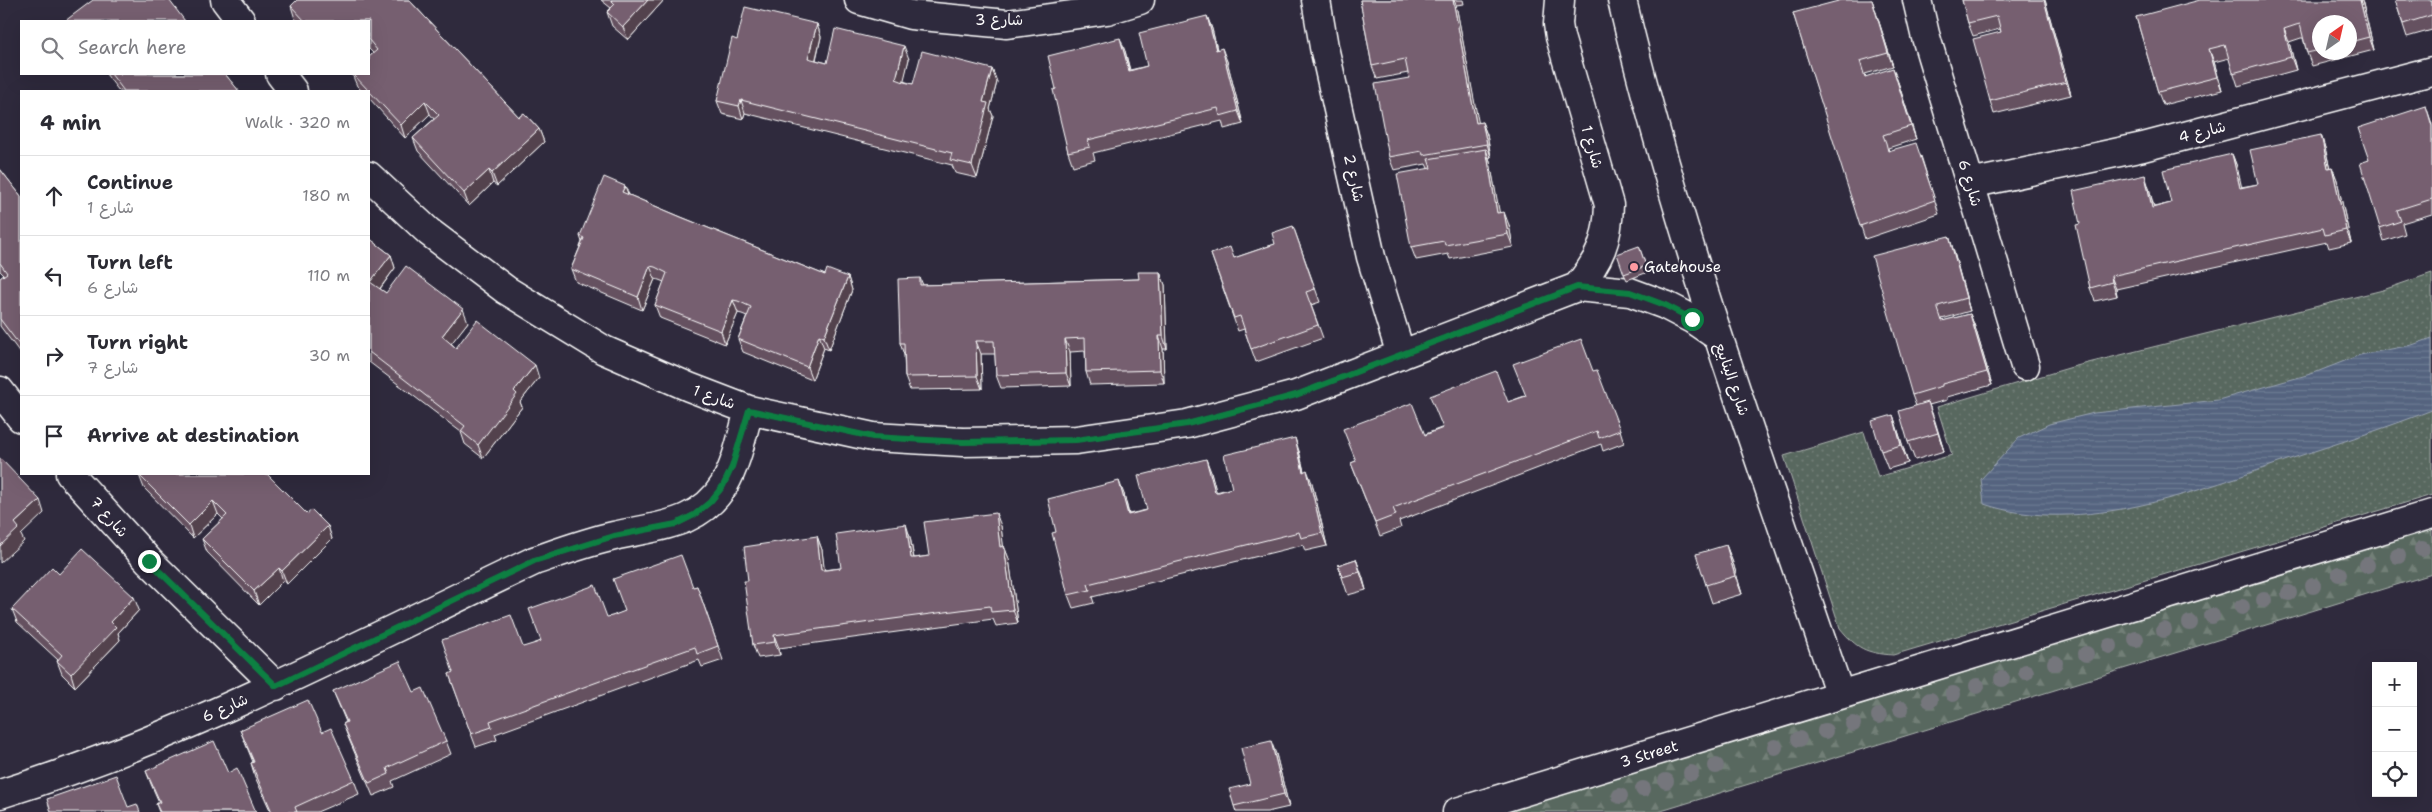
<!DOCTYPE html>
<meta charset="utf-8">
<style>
:root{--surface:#fff;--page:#f7f7f7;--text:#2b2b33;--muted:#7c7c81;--line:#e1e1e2}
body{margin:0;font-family:"Shantell Sans","Playpen Sans Arabic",sans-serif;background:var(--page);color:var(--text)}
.controls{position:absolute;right:15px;bottom:15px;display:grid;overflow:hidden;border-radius:0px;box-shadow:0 5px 20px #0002}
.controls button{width:45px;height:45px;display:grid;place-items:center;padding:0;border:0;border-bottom:1px solid var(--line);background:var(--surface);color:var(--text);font:25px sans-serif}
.compass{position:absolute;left:2312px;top:15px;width:45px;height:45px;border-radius:50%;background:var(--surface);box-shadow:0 5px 20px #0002;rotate:34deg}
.stop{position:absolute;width:15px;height:15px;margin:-11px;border:4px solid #0b8043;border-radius:50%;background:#fff}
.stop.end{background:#0b8043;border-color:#fff;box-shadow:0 1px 5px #0008}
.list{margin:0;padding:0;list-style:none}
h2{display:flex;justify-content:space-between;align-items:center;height:65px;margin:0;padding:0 20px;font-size:21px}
h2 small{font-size:16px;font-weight:400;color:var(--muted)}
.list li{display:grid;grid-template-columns:32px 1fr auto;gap:15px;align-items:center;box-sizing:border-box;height:80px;padding:0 20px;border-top:1px solid var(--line)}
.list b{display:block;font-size:19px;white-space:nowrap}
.list p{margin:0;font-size:16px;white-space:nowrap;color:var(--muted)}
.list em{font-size:16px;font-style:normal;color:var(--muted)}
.icon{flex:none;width:28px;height:28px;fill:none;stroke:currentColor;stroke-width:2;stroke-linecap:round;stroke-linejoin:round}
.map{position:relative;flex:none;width:2432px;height:812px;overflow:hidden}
.search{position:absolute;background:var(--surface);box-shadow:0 5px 20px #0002;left:20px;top:20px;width:350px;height:55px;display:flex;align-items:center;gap:12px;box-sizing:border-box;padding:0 18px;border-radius:0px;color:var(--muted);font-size:19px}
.panel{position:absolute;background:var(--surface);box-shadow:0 5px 20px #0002;left:20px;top:90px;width:350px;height:385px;border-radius:0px}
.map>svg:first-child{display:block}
.forest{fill:url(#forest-firs);stroke:#acb4af}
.park{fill:url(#park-dots);stroke:#acb4af}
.water{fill:url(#water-rules);stroke:#98a2b2}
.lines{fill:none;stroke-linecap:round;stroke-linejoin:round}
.street-casing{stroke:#fff;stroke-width:31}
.secondary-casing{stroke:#fff;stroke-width:31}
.street{stroke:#2f2a3d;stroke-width:28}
.secondary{stroke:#2f2a3d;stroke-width:28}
.tree{fill:#74767c}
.wall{fill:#655160;stroke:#fff;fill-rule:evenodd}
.shaded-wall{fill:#53424e;stroke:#fff}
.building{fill:#765e70;stroke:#fff}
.route{stroke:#0b8043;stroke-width:6}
.poi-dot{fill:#ff9aa2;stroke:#2f2a3d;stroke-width:2}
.labels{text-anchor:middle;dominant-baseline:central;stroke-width:4.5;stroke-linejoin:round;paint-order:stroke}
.street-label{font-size:15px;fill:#fff;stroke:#2f2a3d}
.poi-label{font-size:15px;fill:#fff;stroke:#2f2a3d;text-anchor:start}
</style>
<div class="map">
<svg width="2432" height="812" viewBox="0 0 2432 812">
<defs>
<pattern id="forest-firs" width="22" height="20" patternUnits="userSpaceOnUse" patternTransform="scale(1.25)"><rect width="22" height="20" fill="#59685f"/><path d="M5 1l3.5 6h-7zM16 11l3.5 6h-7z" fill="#727f77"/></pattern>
<pattern id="park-dots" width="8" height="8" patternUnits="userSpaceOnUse" patternTransform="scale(1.25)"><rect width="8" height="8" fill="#59685f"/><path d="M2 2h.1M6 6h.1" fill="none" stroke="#727f77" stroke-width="1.8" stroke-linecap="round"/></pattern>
<pattern id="water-rules" width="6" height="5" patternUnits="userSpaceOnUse" patternTransform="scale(1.25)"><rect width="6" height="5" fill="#54647f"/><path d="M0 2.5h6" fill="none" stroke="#6e7b92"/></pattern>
</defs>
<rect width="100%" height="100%" fill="#2f2a3d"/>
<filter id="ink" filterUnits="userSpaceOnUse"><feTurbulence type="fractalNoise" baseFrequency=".02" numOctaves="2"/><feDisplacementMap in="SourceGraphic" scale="10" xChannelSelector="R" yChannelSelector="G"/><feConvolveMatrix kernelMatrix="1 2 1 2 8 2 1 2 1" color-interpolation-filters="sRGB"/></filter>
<g filter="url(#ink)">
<path class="forest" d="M2432 514V574L1658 812H1457Z"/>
<path class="park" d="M2432 273V495L1893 655C1866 653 1857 649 1840 628L1784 456 1864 432 1878 477 1952 455 1937 407 2072 367 2383 290Z"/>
<path class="water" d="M2432 338V410C2386 428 2339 443 2293 458 2201 490 2080 537 1984 504L1981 479 2019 438 2049 424 2094 413 2218 400 2314 373 2360 355 2412 345Z"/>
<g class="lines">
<g class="street-casing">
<path id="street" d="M225 0 241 21
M859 0 911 15 1007 24 1107 10 1140 0
M1316 0 1324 47 1371 257 1401 355
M1560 0 1558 24 1560 37 1609 205C1608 240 1600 260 1577 287
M1917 0 1925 34 2025 366
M280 74 293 91
M369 176 429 232 506 290 604 350 689 387 749 410 873 437 963 442 1076 440 1187 424 1296 395 1577 287 1630 292 1665 305 1692 319 1717 336
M1970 184 2143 147 2432 71
M0 391 21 418
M70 474 149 561 276 686
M0 794C186 737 359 644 534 561 560 552 587 542 614 536 656 526 699 526 724 485 737 463 742 435 749 410"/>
</g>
<g class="secondary-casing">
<path id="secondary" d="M1622 0C1678 237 1762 465 1840 695
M1457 812 2432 514"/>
</g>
<use href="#street" class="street"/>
<use href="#secondary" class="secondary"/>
</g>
<g class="tree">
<circle cx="2422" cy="549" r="8"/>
<circle cx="2398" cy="556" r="8"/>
<circle cx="2367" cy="565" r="8"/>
<circle cx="2339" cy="574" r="8"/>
<circle cx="2313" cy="586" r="8"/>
<circle cx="2289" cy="593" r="8"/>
<circle cx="2264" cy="600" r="8"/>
<circle cx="2242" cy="607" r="8"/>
<circle cx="2212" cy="616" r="8"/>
<circle cx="2190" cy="623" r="8"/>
<circle cx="2164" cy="630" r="8"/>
<circle cx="2136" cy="639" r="8"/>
<circle cx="2110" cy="646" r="8"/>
<circle cx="2086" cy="654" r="8"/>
<circle cx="2055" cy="663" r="8"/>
<circle cx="2026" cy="672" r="8"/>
<circle cx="2002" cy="679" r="8"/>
<circle cx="1977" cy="686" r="8"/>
<circle cx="1953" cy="694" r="8"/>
<circle cx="1930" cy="700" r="8"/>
<circle cx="1901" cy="709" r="8"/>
<circle cx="1879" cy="716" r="8"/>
<circle cx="1853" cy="724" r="8"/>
<circle cx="1825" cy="731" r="8"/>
<circle cx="1799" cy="739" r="8"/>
<circle cx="1775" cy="747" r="8"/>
<circle cx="1716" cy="766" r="8"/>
<circle cx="1691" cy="773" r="8"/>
<circle cx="1666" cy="781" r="8"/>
<circle cx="1643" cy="789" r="8"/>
<circle cx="1620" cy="796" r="8"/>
</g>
<path class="wall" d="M297 0H409L519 117 524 113 539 129 544 142 497 186 493 183 469 206 418 151 413 138 434 119 430 114 405 138 369 98V91H362L357 86 352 74H369V57L373 53 369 49V50V21H298L295 19 291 6Z
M601 0H664L628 40 612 26 607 12 611 8Z
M1360 0H1463L1464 4 1456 5 1478 123 1482 122 1487 135 1491 157 1489 158 1490 162 1499 213 1509 225 1513 247 1450 259 1448 254 1416 260 1411 247 1428 168 1426 164 1394 170 1389 157 1409 78 1408 73 1377 79 1372 66Z
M1872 0 1893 66 1865 74 1866 77 1898 82 1916 139 1888 148 1889 151 1921 156 1939 214 1865 239 1793 13Z
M1962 0H2045L2071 95 1994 114 1990 101 2001 32 2000 29 1973 36 1968 23Z
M2362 0 2374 50 2312 66 2307 53 2303 38H2301L2289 42 2296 70 2238 86 2229 58 2214 62 2222 90 2163 105 2158 92 2136 17ZM2320 22H2350V52H2320Z
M2395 0H2432V30L2407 37Z
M1207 16 1212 29 1217 49 1227 61 1243 124 1224 129 1222 121 1093 153 1095 160 1073 166 1068 152 1056 89 1125 51 1130 70 1147 66Z
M817 24 821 37 816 60 827 63 909 59 903 81 913 84 992 69 997 82 990 109 993 116 977 178 955 173 952 165 745 113 743 119 722 114 717 101 737 40Z
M106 74H225L239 91H119Z
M2426 106 2432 124V214L2402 223 2405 234 2384 241 2380 228 2369 160Z
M2321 135 2325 148 2330 168 2332 167 2337 180 2351 243 2329 248 2327 242 2116 289 2117 296 2095 301 2090 288 2080 224 2149 188 2154 207 2171 203 2232 154 2237 167 2241 187 2258 184Z
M0 169 21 196V354L0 326V278L4 275 0 271Z
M625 186 629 195 681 217 825 275 848 277 852 290 829 350 824 348 812 380 743 352 738 339 747 316 742 314 738 313 725 344 660 318 655 305 664 282 659 280 655 279 642 310 576 282 571 269 582 242 580 236Z
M1293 226 1320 302 1311 305 1323 338 1256 362 1244 329 1238 331 1211 254 1234 258 1275 244Z
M1949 236 1953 249 1970 311 1942 319 1943 321 1970 314 1975 327 1992 385 1947 397V400L1929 405 1944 451 1915 460 1908 442 1916 406 1912 395Z
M369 238 391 255 395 268 380 289 386 293 468 322 451 343 456 348 539 378 520 402 522 407 483 458 465 444 461 432 369 362Z
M1639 246 1648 272 1627 280 1624 274Z
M1160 272 1165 285 1167 349H1163L1164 383 1090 385 1086 372 1085 351 1070 352 1071 386 1001 388 996 375 995 354H981L982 389 910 390 905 377 904 355 900 343 920 278 923 285 1139 279Z
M1593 371 1620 430 1624 443 1603 451 1601 444 1499 483 1399 521 1401 528 1380 536 1351 463 1508 402Z
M1893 415 1899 434 1908 463 1888 469 1881 451Z
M1299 451 1304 471 1312 483 1327 546 1305 551 1303 545 1092 597 1094 603 1073 608 1068 595 1056 532 1124 494 1129 514 1147 510 1211 472 1216 492 1232 488Z
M139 475 307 514 328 526 332 539 287 584 283 581 259 605 207 552 202 539 223 519 218 514 193 538 144 488Z
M1001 526 1003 546H1004L1009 559 1018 623 996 626 993 619 779 648 780 655 758 658 753 645 748 581 817 536 822 550 824 570 841 568 910 537 914 558 929 556Z
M1726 545 1733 563 1742 594 1712 603 1706 585Z
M1356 559 1366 590 1348 595 1338 565Z
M59 574 139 610 118 633 120 640 75 687 62 674 57 661 58 660 17 622 12 609Z
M697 586 723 660 702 667 699 660 641 681 495 734 497 740 476 747 449 674Z
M333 691 414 692 446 741 451 754 392 781 394 787 373 796 348 737 343 724 346 722Z
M240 730 354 780 359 794 317 812H271L255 777 251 763 253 762Z
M1276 754 1289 807 1267 812H1236L1234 806 1250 784Z
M146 771 228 773 256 812H159L156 804 159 802 151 784Z"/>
<path class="shaded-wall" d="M648 0H664L628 40 623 27Z
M1453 0H1454L1456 5 1481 136 1476 123Z
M1872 0 1893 66 1888 53Z
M2044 0H2045L2071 95 2066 82Z
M2360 0H2362L2374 50 2369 37Z
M1207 16 1212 29 1220 63 1216 50Z
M817 24 821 37 813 71 808 58Z
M2284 29 2289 42 2296 70 2291 57Z
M1120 38 1125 51 1133 84 1129 71Z
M904 46 909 59 901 92 896 79Z
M1222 48 1227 61 1243 124 1238 111Z
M2209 49 2214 62 2222 90 2217 77Z
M1893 68 1898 82 1916 139 1911 126Z
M992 69 997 82 990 109 993 116 977 178 972 165 983 102Z
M741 100 745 113 743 119 739 106Z
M425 101 430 114 405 138 401 125Z
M1482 122 1487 135 1491 157 1487 144Z
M539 129 544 142 497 186 492 173Z
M2321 135 2325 148 2333 181 2328 168Z
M1486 149 1490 162 1502 226 1497 213Z
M2232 154 2237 167 2245 201 2240 188Z
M2332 167 2337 180 2351 243 2346 230Z
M489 170 493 183 469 206 464 193Z
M2145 175 2149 188 2157 221 2152 208Z
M625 186 630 199 622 192Z
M1504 212 1509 225 1513 247 1508 234Z
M1949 236 1953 249 1970 311 1966 298Z
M391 255 395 268 375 295 370 282Z
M650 266 655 279 642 310 638 297Z
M1160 272 1165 285 1167 349 1163 336Z
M2111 276 2116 289 2117 296 2112 282Z
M848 277 852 290 829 350 824 337Z
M733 300 738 313 725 344 721 331Z
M463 309 468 322 447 349 442 336Z
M1970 314 1975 327 1992 385 1987 372Z
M819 335 824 348 812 380 807 367Z
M1159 336 1163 349 1164 383 1160 370Z
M1065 339 1070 352 1071 386 1066 373Z
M976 341 981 354 982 389 977 376Z
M535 365 539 378 520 402 522 407 483 458 478 445 514 391Z
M1928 402 1935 421 1944 451 1938 433Z
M1893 415 1899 434 1908 463 1901 445Z
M1295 438 1299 451 1307 485 1303 472Z
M1206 459 1211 472 1220 505 1215 492Z
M1307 470 1312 483 1327 546 1322 533Z
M1119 481 1124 494 1132 528 1128 515Z
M40 500 44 513 21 535 24 541 0 563V546L15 523Z
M213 501 218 514 193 538 189 525Z
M996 513 1001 526 1005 560 1000 547Z
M906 524 910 537 916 571 911 558Z
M328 526 332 539 287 584 282 571Z
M817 536 822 550 826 583 821 570Z
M1726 545 1733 563 1742 594 1735 576Z
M1004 546 1009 559 1018 623 1013 610Z
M1356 559 1363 578 1366 590 1360 572Z
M279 568 283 581 259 605 254 591Z
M134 597 139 610 118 633 120 640 75 687 71 674 111 622Z
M774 635 779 648 780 655 775 642Z
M1271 741 1276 754 1289 807 1284 794Z"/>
<path class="building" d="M93 0H169L185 21H65Z
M297 0H409L519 117 524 113 539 129 492 173 489 170 464 193 413 138 439 115 425 101 401 125 353 74H369V57L377 50 369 40V21H305L291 6Z
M611 0H648L623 27 607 12 615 4Z
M1360 0H1453L1476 123 1482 122 1487 144 1423 155 1422 151 1389 157 1375 84 1409 78 1405 59 1372 66Z
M1842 0H1872L1888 53 1860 61 1864 74 1865 77 1893 68 1911 126 1883 135 1886 143 1888 151 1916 143 1935 200 1860 226 1793 13Z
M1962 0H2044L2066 82 1990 101 1973 39 2001 32 1997 16 1968 23Z
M2200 0H2360L2369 37 2350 42V22H2320V50L2307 53 2300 24 2296 25 2284 29 2291 57 2233 73 2225 45 2209 49 2217 77 2158 92 2136 17Z
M2395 0H2432V15L2403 24Z
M745 7 817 24 808 58 827 63 835 29 904 46 896 79 904 82 913 84 922 51 992 69 983 102 988 103 972 165 950 160 952 153 741 100 739 106 717 101 732 38 737 40Z
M1207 16 1216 50 1222 48 1238 111 1220 116 1218 108 1088 140 1090 147 1068 152 1053 90 1056 89 1048 56 1120 38 1129 71 1133 70 1147 66 1139 33Z
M111 74H225L239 91H124Z
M2426 106 2432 126V199L2397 210 2401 221 2380 228 2360 163 2369 160 2358 128Z
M2321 135 2328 168 2332 167 2346 230 2325 235 2323 228 2111 276 2112 282 2090 288 2076 225 2080 224 2073 191 2145 175 2152 208 2171 203 2163 170 2232 154 2240 188 2258 184 2250 150Z
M1486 149 1497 213 1504 212 1508 234 1445 245 1444 241 1411 247 1397 174 1431 168 1428 159Z
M0 169 21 196V347L0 319V278L7 273 0 263Z
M604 177 625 186 622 192 681 217 825 275 827 269 848 277 824 337 819 335 807 367 738 339 751 307 738 301 733 300 721 331 655 305 667 273 655 267 650 266 638 297 571 269 584 238 580 236Z
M1293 226 1315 289 1306 292 1318 325 1251 349 1240 316 1234 318 1211 254 1230 247 1234 258 1275 244 1272 233Z
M1949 236 1966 298 1938 306V309L1942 321 1970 314 1987 372 1942 384V386L1912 395 1872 256Z
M369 238 391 255 370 282 386 293 406 266 463 309 442 336 456 348 477 320 535 365 514 391 517 394 478 445 461 431 465 426 369 352Z
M1639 246 1646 266 1624 274 1617 254Z
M1138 272H1160L1163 336H1159L1160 370 1086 372 1085 338 1065 339 1066 373 996 375 994 341H976L977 376 905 377 904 343H900L898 279 920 278V285L1139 279Z
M1581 339 1593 371 1597 370 1620 430 1599 438 1597 431 1494 470 1393 508 1396 515 1375 523 1351 463 1356 461 1343 429 1412 403 1425 435 1443 428 1430 396 1496 371 1508 402 1526 396 1513 364Z
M1928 402 1938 433 1908 442 1899 411Z
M1893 415 1901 445 1881 451 1872 421Z
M1295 438 1303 472 1307 470 1322 533 1301 538 1299 532 1088 584 1090 590 1068 595 1052 533 1056 532 1048 499 1119 481 1128 515 1147 510 1138 476 1206 459 1215 492H1219L1232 488 1224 455Z
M0 458 40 500 15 523 19 528 0 546Z
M140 474H267L307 514 312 510 328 526 282 571 279 568 254 591 202 539 227 515 213 501 189 525 139 475Z
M996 513 1000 547 1004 546 1013 610 991 612 990 606 774 635 775 642 753 645 744 581H748L744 547 817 536 821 570H826L841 568 836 534 906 524 911 558H915L929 556 924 522Z
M1726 545 1735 576 1706 585 1696 554Z
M82 549 134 597 111 622 116 627 71 674 57 661 62 655 12 609 52 567 59 574Z
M681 555 693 587 697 586 718 646 697 654 695 647 636 668 490 721 492 727 471 734 449 674 453 672 442 640 511 615 523 647 536 643 541 641 529 609 595 585 607 617 612 616 625 611 613 579Z
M1356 559 1360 572 1342 577 1338 565Z
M400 661 414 692 423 688 446 741 387 768 389 774 369 783 343 724 347 722 333 691Z
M308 700 322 732 331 728 354 780 295 807 297 812H272L251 763 254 762 240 730Z
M214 741 228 773 237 768 256 812H160L156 804 160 802 146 771Z
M1271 741 1284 794 1234 806 1229 789 1250 784 1241 748Z
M116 775 128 807 137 804 140 812H51L47 799Z"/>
</g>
<g class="lines" filter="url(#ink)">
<path class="route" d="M149 561 276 686 534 561 614 536 676 524 694 515 710 502 723 486 732 467 749 410 873 437 963 442 1076 440 1187 424 1296 395 1577 287 1630 292 1665 305 1692 319"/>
</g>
<circle class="poi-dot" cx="1634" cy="267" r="5"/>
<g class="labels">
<g class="street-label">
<text x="999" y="20">شارع 3</text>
<text transform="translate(2202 132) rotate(-14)">شارع 4</text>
<text transform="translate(1592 147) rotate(74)">شارع 1</text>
<text transform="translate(1354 178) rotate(78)">شارع 2</text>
<text transform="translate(1970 183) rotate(73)">شارع 6</text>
<text transform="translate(1732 379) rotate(71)">شارع الينابيع</text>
<text transform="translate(714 397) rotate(20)">شارع 1</text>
<text transform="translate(109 517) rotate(48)">شارع 7</text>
<text transform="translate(225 708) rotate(-24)">شارع 6</text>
<text transform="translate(1649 754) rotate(-17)">3 Street</text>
</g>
<g class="poi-label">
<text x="1644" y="267">Gatehouse</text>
</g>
</g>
</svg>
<div class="controls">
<button>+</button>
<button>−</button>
<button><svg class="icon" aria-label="locate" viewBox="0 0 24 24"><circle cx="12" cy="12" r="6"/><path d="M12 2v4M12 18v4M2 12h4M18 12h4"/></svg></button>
</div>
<svg class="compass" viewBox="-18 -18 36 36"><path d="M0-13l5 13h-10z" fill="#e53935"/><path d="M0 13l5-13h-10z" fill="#7c7c81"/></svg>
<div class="stop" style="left:1692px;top:319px"></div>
<div class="stop end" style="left:149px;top:561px"></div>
<div class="search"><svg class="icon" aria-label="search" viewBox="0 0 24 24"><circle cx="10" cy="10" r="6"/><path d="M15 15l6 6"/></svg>Search here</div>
<section class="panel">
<h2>4 min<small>Walk · 320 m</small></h2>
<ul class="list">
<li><svg class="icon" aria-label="ahead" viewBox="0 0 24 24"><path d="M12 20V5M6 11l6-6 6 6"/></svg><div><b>Continue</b><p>شارع 1</p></div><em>180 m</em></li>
<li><svg class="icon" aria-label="left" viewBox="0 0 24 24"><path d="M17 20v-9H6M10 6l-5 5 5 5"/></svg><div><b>Turn left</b><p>شارع 6</p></div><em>110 m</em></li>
<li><svg class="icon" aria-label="right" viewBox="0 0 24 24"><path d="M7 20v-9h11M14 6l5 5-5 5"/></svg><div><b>Turn right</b><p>شارع 7</p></div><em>30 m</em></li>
<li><svg class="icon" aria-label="arrive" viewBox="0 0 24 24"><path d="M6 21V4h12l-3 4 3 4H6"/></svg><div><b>Arrive at destination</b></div></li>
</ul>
</section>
</div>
